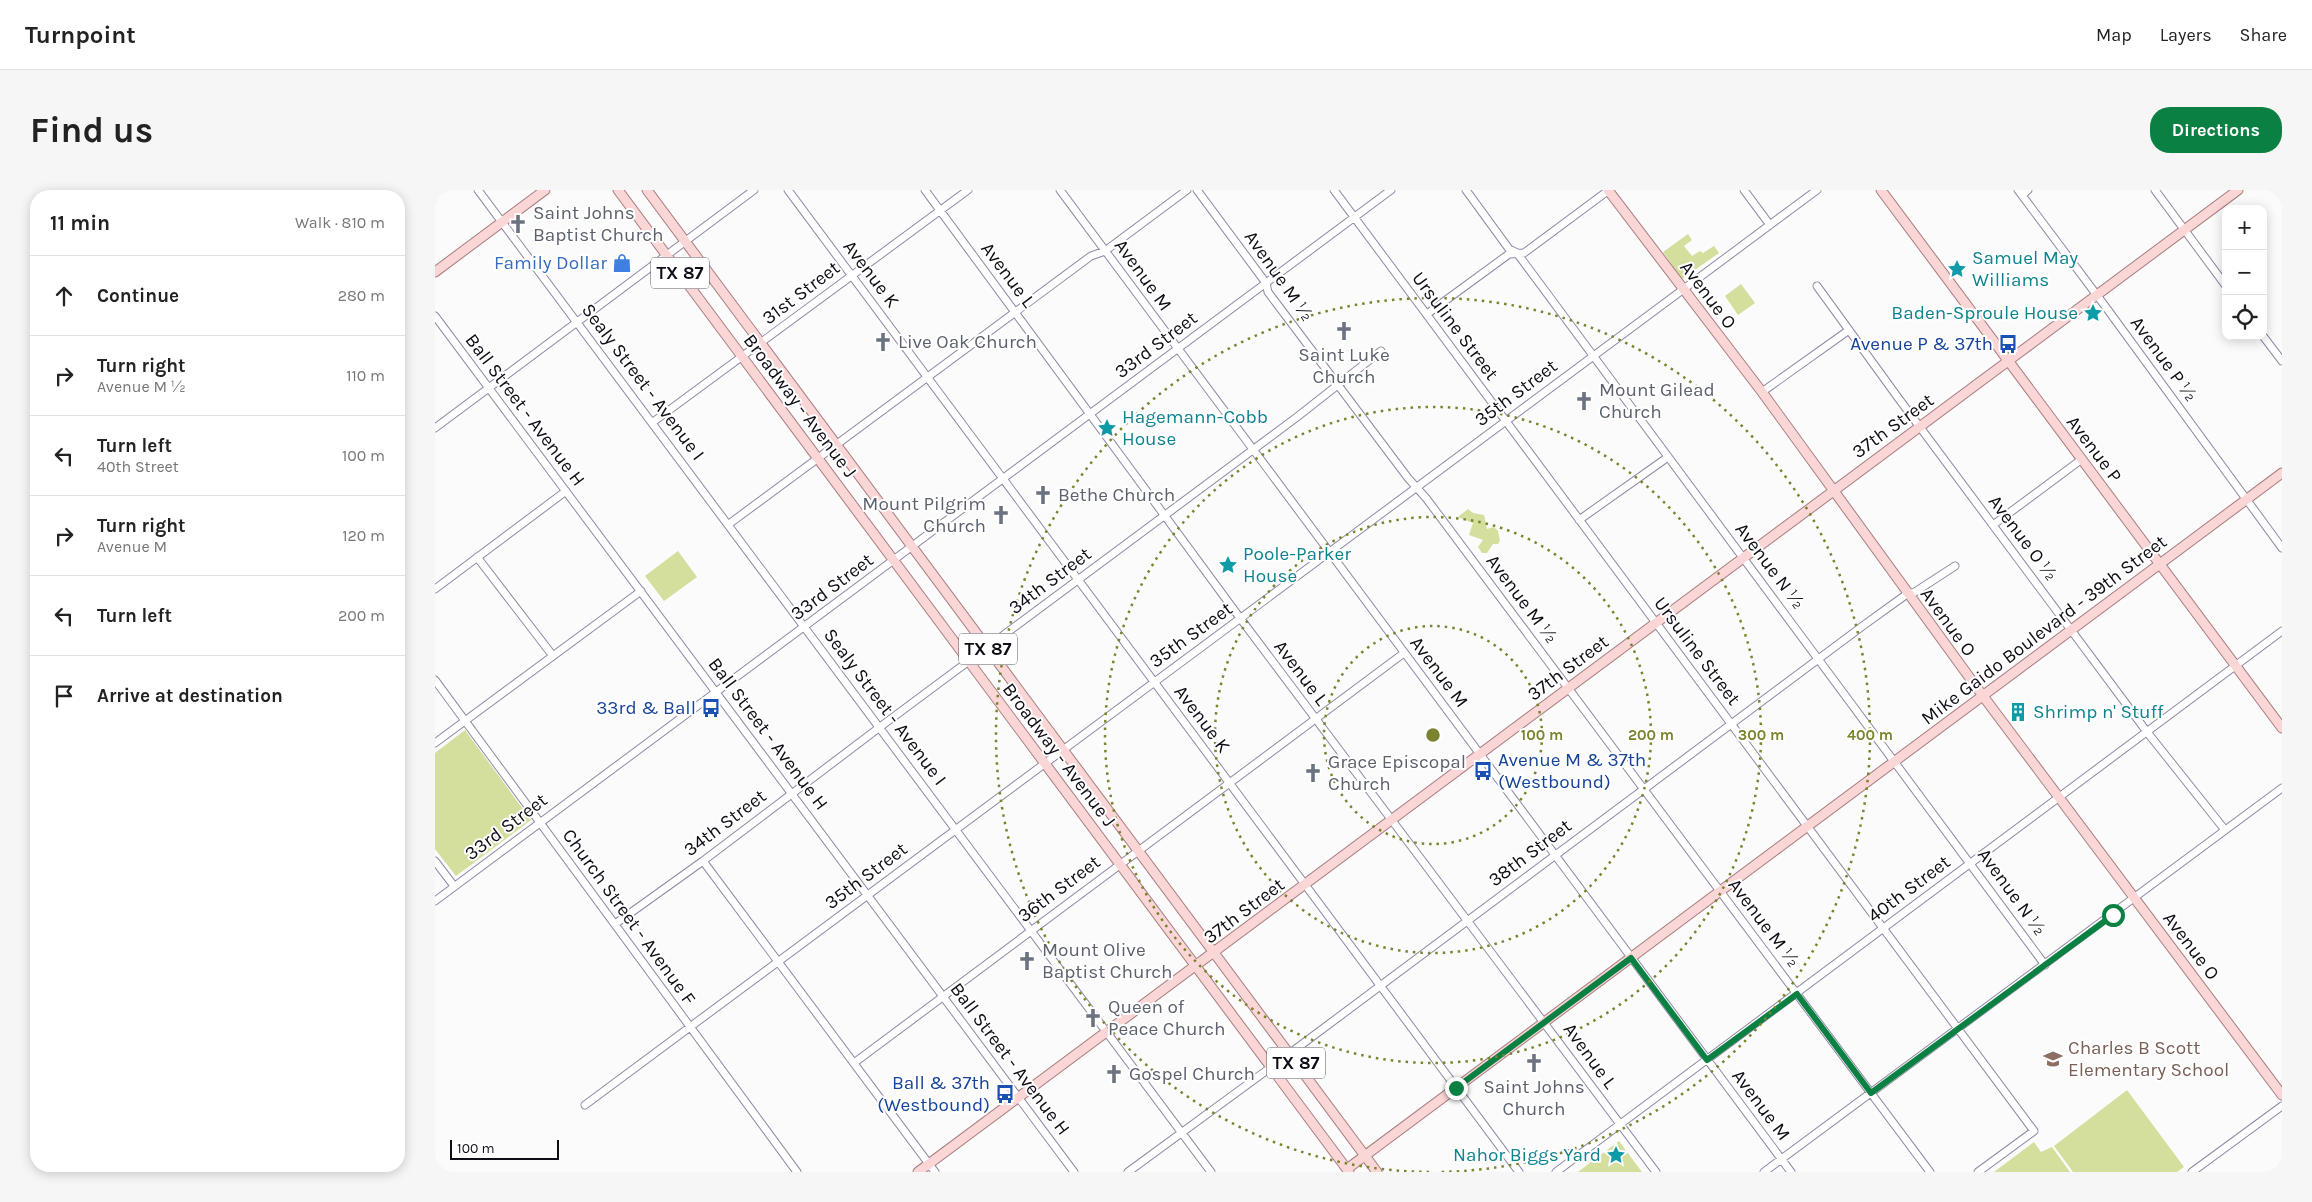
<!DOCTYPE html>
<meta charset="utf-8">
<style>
:root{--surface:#fff;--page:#f6f6f6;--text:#222;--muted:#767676;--line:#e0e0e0;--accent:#0b8043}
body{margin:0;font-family:Karla,sans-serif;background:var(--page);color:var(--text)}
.controls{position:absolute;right:15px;top:15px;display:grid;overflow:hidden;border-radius:10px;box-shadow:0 2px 12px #0003}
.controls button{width:45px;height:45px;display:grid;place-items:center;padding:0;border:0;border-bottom:1px solid var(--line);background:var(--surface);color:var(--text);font:25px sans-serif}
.scale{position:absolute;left:15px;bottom:12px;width:109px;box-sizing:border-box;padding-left:5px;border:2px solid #0f0c16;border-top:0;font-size:14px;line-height:18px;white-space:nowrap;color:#0f0c16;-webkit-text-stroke:4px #fff;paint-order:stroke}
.stop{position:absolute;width:15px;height:15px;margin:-11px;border:4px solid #0b8043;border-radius:50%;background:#fff}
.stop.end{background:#0b8043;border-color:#fff;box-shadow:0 1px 5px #0008}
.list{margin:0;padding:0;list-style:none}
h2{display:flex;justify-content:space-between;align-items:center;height:65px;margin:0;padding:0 20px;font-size:21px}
h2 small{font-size:16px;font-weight:400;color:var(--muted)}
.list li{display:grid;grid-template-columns:32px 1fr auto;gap:15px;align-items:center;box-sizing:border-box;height:80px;padding:0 20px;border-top:1px solid var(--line)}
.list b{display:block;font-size:19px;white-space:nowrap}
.list p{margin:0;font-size:16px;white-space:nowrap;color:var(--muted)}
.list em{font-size:16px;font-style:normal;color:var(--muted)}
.icon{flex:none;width:28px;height:28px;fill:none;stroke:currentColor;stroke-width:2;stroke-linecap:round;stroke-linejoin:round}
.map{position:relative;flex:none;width:1847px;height:982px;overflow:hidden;border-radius:20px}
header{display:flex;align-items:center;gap:30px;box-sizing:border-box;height:70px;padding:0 25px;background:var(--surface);border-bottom:1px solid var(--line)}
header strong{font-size:24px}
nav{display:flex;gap:28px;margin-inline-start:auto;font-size:18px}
.intro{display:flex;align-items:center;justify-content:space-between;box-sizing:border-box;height:120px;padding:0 30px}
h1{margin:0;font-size:35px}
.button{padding:12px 22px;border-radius:20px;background:var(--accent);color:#fff;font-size:18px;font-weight:700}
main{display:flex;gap:30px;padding:0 30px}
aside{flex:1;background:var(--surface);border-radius:20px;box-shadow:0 2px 12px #0003}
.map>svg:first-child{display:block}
.green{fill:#d4de9d}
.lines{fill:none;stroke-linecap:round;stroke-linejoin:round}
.minor-casing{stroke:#9189a5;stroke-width:9}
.major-casing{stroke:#a77e81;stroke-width:11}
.minor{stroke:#fff;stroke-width:7}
.major{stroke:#fbd6d6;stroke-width:9}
.route{stroke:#0b8043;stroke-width:6}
.ring{fill:none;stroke:#7c832e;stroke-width:2.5;stroke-dasharray:2.5 5}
.labels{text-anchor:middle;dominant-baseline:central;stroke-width:4;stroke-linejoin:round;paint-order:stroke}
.shield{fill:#fff;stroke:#57555c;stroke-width:1}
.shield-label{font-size:18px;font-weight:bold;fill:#0f0c16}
.worship-label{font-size:19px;fill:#5b616d;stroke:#fff;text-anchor:start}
.culture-label{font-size:19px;fill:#0d838f;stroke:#fff;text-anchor:start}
.shop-label{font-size:19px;fill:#366cbe;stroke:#fff;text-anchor:end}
.street-label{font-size:19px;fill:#0f0c16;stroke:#fff}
.transit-label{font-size:19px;fill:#164399;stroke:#fff;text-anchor:end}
.education-label{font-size:19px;fill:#785e54;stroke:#fff;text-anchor:start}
.centre{fill:#7c832e;stroke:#fff;stroke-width:2.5}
.ring-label{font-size:15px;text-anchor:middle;font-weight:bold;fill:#7c832e;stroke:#fff;stroke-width:4;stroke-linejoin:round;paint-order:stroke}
</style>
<header>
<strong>Turnpoint</strong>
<nav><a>Map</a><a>Layers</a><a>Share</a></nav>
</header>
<div class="intro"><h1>Find us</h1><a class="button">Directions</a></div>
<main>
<aside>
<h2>11 min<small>Walk · 810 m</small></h2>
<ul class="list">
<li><svg class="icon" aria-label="ahead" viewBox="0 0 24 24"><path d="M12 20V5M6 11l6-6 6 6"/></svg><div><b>Continue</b></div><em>280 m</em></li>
<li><svg class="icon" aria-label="right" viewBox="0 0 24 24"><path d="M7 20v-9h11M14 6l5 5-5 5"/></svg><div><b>Turn right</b><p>Avenue M ½</p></div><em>110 m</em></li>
<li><svg class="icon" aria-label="left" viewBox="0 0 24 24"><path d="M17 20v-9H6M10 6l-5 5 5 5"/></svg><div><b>Turn left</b><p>40th Street</p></div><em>100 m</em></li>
<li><svg class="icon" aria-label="right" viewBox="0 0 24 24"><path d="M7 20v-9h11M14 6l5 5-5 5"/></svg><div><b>Turn right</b><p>Avenue M</p></div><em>120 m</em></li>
<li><svg class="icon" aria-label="left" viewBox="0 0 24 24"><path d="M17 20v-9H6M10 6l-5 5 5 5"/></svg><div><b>Turn left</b></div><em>200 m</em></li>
<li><svg class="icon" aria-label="arrive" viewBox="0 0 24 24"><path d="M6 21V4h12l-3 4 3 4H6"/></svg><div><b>Arrive at destination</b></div></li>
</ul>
</aside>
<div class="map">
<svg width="1847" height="982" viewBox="0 0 1847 982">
<rect width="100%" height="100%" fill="#fbfbfb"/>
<path class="green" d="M1253 44 1257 50 1249 56 1257 66 1265 61 1268 63 1279 56 1284 63 1247 89 1228 62Z
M1306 94 1320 113 1303 125 1290 106Z
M1033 319 1038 323 1049 325 1052 339 1059 337 1063 341 1065 351 1063 354H1058L1052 363H1047L1043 357 1048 350 1034 345 1038 333 1023 327Z
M243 361 262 387 229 411 210 386Z
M30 540 96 630 21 686 0 659V563Z
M1692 900 1749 977 1742 982H1638L1619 956Z
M1184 951 1207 982H1143Z
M1599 952 1606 962 1617 957 1635 982H1559Z"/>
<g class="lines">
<g class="minor-casing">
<path id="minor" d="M43 0 776 982
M353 0 1084 982
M490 0 805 428 1221 982
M625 0 1356 982
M762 0 831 93 833 102 973 288 991 308 1495 982
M899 0 1599 941 1543 982
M1031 0 1074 59 1082 63 1610 775
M1309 0 1335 35
M1583 0 1670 116 1847 358
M1720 0 1791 96
M1587 5 1593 0
M1382 96 1464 209 1712 542 1790 640
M992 124 1074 64 1089 63 1174 0
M0 126 639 982
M1828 146 1847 171
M1327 202 1414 140
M218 232 533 0
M0 238 319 0
M1144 330 1233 267
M294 334 656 66 670 61 752 0
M1558 335 1647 269
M42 367 118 466
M0 399 131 301
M0 490 362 982
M0 553 206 401
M0 671 19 696
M268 671 500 982
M0 711 956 0
M180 734 268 671 445 537 862 227 946 161
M419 873 969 463
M150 915 1382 0
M693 982 854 864 1429 435 1472 404 1480 402 1520 376
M1121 982 1847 441
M1329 982 1847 598
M1757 982 1847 916"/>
</g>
<g class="major-casing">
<path id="major" d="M183 0 914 982
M212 0 942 982
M1173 0 1327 202 1548 506 1847 905
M1446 0 1847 538
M0 82 110 0
M912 979 1847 283
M483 982 1803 0"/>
</g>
<use href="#minor" class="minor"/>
<use href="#major" class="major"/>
</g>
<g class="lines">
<path class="route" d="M1021 898 1196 768 1272 870 1362 804 1436 903 1678 725"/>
</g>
<g class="ring">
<circle cx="998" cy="545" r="109"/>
<circle cx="998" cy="545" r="218"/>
<circle cx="998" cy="545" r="328"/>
<path d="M994 982A437 437 0 1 1 1002 982"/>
</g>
<defs>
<g id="church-bare" transform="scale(1.5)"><path d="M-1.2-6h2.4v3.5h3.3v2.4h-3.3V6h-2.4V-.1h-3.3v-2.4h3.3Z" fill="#6b7280" stroke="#fff" stroke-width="2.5" paint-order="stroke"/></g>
<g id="shop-bare" transform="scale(1.5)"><path d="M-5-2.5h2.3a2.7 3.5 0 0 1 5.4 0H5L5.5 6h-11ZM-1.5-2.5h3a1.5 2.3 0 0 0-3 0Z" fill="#3f7fe0" stroke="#fff" stroke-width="2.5" paint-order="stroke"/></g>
<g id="sight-bare" transform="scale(1.5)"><path d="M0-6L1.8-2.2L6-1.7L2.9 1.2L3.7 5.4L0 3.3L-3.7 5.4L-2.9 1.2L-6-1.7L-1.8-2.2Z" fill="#0f9aa8" stroke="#fff" stroke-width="2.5" paint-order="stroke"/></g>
<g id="bus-bare" transform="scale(1.5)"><path d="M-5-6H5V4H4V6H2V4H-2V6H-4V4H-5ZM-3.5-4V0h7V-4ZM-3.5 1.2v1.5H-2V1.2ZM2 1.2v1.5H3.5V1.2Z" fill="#1a4fb4" stroke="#fff" stroke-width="2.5" paint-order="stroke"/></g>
<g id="building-bare" transform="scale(1.5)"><path d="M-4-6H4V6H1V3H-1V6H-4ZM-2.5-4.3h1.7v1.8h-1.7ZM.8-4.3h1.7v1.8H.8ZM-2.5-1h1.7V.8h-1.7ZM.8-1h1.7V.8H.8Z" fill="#0f9aa8" stroke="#fff" stroke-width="2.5" paint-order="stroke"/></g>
<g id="school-bare" transform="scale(1.5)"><path d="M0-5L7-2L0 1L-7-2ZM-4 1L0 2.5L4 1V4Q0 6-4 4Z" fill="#8d6e63" stroke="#fff" stroke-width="2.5" paint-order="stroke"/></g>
</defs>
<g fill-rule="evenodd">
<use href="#church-bare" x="83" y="34"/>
<use href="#shop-bare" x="187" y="73"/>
<use href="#sight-bare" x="1522" y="79"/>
<use href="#sight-bare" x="1658" y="123"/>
<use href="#church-bare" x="909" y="141"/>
<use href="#church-bare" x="448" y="152"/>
<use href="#bus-bare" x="1573" y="154"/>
<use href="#church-bare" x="1149" y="211"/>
<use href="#sight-bare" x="672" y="238"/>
<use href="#church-bare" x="608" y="305"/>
<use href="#church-bare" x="566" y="325"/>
<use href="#sight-bare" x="793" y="375"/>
<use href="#bus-bare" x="276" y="518"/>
<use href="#building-bare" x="1583" y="522"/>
<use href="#bus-bare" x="1048" y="581"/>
<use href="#church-bare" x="878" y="583"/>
<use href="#church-bare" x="592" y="771"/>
<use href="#church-bare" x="658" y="828"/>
<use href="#school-bare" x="1618" y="869"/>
<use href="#church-bare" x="1099" y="873"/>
<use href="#church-bare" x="679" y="884"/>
<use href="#bus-bare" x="570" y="904"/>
<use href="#sight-bare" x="1181" y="965"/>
</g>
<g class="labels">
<g class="shield">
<rect x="216" y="67.5" width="58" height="31" rx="4"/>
<rect x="524" y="443.5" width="58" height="31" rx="4"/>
<rect x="832" y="857.5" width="58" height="31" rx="4"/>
</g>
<g class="shield-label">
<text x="245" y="83">TX 87</text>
<text x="553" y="459">TX 87</text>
<text x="861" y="873">TX 87</text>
</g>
<g class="worship-label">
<text x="98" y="23">Saint Johns<tspan x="98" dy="22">Baptist Church</tspan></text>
<text x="463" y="152">Live Oak Church</text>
<text x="909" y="165" text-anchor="middle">Saint Luke<tspan x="909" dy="22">Church</tspan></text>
<text x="1164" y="200">Mount Gilead<tspan x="1164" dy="22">Church</tspan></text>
<text x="623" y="305">Bethe Church</text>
<text x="551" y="314" text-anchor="end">Mount Pilgrim<tspan x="551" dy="22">Church</tspan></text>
<text x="893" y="572">Grace Episcopal<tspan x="893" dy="22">Church</tspan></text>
<text x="607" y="760">Mount Olive<tspan x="607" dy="22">Baptist Church</tspan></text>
<text x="673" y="817">Queen of<tspan x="673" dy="22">Peace Church</tspan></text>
<text x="694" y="884">Gospel Church</text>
<text x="1099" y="897" text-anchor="middle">Saint Johns<tspan x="1099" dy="22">Church</tspan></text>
</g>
<g class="culture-label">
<text x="1537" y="68">Samuel May<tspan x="1537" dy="22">Williams</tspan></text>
<text x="1643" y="123" text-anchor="end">Baden-Sproule House</text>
<text x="687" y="227">Hagemann-Cobb<tspan x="687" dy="22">House</tspan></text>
<text x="808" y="364">Poole-Parker<tspan x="808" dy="22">House</tspan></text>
<text x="1598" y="522">Shrimp n' Stuff</text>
<text x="1166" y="965" text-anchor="end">Nahor Biggs Yard</text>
</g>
<g class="shop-label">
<text x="172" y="73">Family Dollar</text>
</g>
<g class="street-label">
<text transform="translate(436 84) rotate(53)">Avenue K</text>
<text transform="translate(573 85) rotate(53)">Avenue L</text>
<text transform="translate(708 85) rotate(54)">Avenue M</text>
<text transform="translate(844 86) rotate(55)">Avenue M ½</text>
<text transform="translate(366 103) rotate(-37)">31st Street</text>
<text transform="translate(1273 105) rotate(53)">Avenue O</text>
<text transform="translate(1020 136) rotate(53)">Ursuline Street</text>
<text transform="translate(721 155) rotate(-37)">33rd Street</text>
<text transform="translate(1729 169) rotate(54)">Avenue P ½</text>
<text transform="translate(208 192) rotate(53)">Sealy Street - Avenue I</text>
<text transform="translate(1081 203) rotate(-37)">35th Street</text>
<text transform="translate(365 216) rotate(53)">Broadway - Avenue J</text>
<text transform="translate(90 220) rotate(53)">Ball Street - Avenue H</text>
<text transform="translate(1458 236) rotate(-36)">37th Street</text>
<text transform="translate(1659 259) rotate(53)">Avenue P</text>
<text transform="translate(1588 348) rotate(53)">Avenue O ½</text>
<text transform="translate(1335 376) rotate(53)">Avenue N ½</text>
<text transform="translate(615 391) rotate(-37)">34th Street</text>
<text transform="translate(397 397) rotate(-37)">33rd Street</text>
<text transform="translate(1087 409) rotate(53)">Avenue M ½</text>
<text transform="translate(1513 432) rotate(54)">Avenue O</text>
<text transform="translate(1609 440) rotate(-37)">Mike Gaido Boulevard - 39th Street</text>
<text transform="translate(756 445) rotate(-36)">35th Street</text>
<text transform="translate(1262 461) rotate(53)">Ursuline Street</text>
<text transform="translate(1133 478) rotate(-37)">37th Street</text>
<text transform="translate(1004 482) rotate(53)">Avenue M</text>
<text transform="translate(866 483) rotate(53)">Avenue L</text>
<text transform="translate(450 517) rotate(53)">Sealy Street - Avenue I</text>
<text transform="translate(767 529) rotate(53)">Avenue K</text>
<text transform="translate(333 544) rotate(53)">Ball Street - Avenue H</text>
<text transform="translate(624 565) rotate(53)">Broadway - Avenue J</text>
<text transform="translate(290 633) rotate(-37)">34th Street</text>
<text transform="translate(71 637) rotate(-37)">33rd Street</text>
<text transform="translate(1095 663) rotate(-37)">38th Street</text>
<text transform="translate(431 686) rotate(-37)">35th Street</text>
<text transform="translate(624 699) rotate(-37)">36th Street</text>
<text transform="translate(1474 699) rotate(-37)">40th Street</text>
<text transform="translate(1577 702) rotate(54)">Avenue N ½</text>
<text transform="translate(809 721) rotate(-37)">37th Street</text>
<text transform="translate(194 727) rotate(54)">Church Street - Avenue F</text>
<text transform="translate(1329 733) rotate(53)">Avenue M ½</text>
<text transform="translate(1756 756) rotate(53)">Avenue O</text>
<text transform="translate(1155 866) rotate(54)">Avenue L</text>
<text transform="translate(575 869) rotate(53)">Ball Street - Avenue H</text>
<text transform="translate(1326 915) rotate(53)">Avenue M</text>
</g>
<g class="transit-label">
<text x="1558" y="154">Avenue P &amp; 37th</text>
<text x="261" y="518">33rd &amp; Ball</text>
<text x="1063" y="570" text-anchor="start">Avenue M &amp; 37th<tspan x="1063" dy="22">(Westbound)</tspan></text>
<text x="555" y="893">Ball &amp; 37th<tspan x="555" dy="22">(Westbound)</tspan></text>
</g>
<g class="education-label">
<text x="1633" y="858">Charles B Scott<tspan x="1633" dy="22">Elementary School</tspan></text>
</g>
</g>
<circle cx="998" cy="545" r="8" class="centre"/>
<g class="ring-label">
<text x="1107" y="550">100 m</text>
<text x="1216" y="550">200 m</text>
<text x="1326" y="550">300 m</text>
<text x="1435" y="550">400 m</text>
</g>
</svg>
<div class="controls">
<button>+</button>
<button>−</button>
<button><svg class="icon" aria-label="locate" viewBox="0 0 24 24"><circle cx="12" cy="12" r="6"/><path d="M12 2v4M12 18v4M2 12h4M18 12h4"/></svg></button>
</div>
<div class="scale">100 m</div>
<div class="stop" style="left:1678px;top:725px"></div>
<div class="stop end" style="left:1021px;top:898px"></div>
</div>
</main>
